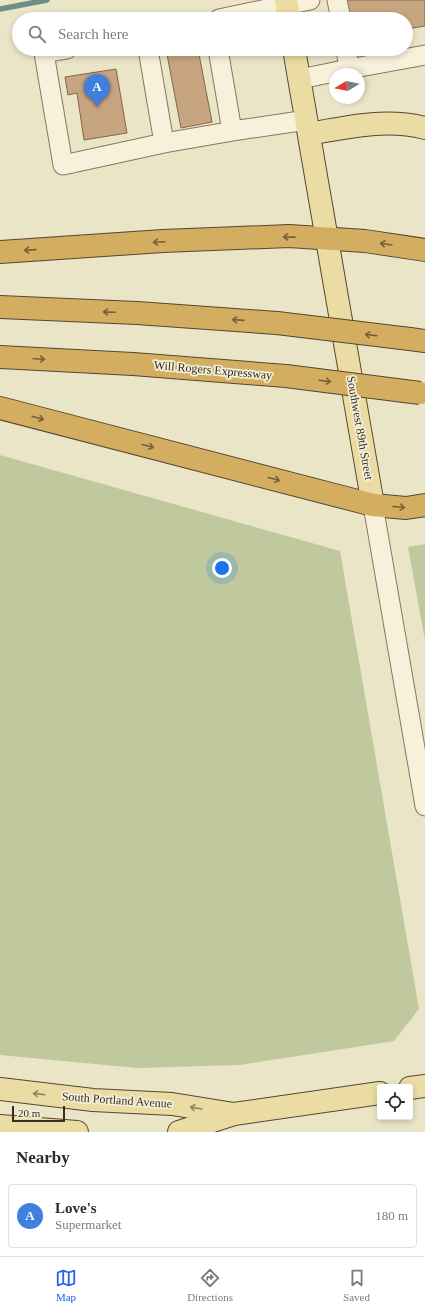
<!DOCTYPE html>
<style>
:root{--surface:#fff;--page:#f2f2f3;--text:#2b2b33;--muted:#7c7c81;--line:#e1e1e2;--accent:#2563eb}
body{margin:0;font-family:"Times New Roman",serif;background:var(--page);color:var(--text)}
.controls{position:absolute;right:12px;bottom:12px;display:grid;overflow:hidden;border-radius:4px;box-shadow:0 2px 6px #0003}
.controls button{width:36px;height:36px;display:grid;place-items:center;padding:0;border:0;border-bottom:1px solid var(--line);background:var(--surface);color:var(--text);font:20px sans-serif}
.compass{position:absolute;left:329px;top:68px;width:36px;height:36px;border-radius:50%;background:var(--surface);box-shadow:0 2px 6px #0003;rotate:260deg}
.scale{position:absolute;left:12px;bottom:10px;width:53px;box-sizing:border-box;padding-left:4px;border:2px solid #382e21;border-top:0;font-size:11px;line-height:14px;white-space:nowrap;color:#382e21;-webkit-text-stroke:3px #f3eed7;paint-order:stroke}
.you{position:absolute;left:222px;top:568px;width:14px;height:14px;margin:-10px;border:3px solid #fff;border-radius:50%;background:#1a73e8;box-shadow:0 0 0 6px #1a73e833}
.badge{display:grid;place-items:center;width:26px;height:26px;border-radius:50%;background:var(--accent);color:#fff;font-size:13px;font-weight:700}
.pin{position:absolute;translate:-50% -33px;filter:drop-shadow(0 1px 2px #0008)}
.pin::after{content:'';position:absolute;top:21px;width:14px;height:12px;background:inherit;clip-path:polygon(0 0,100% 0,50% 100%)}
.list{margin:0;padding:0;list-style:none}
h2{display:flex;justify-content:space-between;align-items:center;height:52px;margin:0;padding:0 16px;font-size:17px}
h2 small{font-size:13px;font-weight:400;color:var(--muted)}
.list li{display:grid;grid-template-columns:26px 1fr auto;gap:12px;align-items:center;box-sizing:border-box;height:64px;margin:0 8px 8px;padding:0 8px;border:1px solid var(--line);border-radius:4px}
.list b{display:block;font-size:15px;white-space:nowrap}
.list p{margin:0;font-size:13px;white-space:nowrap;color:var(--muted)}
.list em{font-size:13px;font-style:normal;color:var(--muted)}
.icon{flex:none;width:22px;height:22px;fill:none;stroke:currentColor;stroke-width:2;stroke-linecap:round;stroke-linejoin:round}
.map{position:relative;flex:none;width:425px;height:1132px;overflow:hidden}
.search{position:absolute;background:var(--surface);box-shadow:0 2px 6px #0003;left:12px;right:12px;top:12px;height:44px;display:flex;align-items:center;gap:10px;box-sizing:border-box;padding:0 14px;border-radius:22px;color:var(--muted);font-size:15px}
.sheet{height:124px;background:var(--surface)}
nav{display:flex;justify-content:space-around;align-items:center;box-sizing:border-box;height:56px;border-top:1px solid var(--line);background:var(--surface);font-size:11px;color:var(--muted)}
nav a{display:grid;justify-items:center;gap:2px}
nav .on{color:var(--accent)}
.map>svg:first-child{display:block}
.green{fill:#bfc99d}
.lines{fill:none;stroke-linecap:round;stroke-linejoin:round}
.stream{stroke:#708e89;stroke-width:5.5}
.building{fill:#c7a581;stroke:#846546}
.minor-casing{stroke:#86785e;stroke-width:21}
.major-casing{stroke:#554632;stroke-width:24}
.highway-casing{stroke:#554632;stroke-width:24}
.minor{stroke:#f7f1db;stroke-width:19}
.major{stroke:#ebdca3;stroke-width:22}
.highway{stroke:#d3ad60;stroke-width:22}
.highway-bridge-casing{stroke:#554632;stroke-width:24;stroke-linecap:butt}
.highway-bridge{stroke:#d3ad60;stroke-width:22}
.oneway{stroke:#76613a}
.oneway2{stroke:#928562}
.labels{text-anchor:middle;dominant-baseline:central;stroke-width:3.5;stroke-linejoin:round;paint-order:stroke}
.street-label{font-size:12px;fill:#382e21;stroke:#f3eed7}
</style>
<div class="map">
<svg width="425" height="1132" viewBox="0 0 425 1132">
<rect width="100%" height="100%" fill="#ebe5c8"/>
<path class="green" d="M0 455 340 551 419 1009 394 1041 240 1065 137 1068 0 1055Z
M425 544V641L408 547Z"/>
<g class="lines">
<path class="stream" d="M0 9 47 0"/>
</g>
<path class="building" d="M345 0H425V26L406 29V19H349Z
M166 49H198L212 122 181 128Z
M116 69 127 133 84 140 77 93 68 95 65 77Z"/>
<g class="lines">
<g class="minor-casing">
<path id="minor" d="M337 0 341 19
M219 19 310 0
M67 49 44 53 63 165 164 143
M148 49 164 143 239 130 307 120
M218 49 232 131
M349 69 425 55
M300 79 349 69 346 49
M373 505 425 806"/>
</g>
<g class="major-casing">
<path id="major" d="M286 0 289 19
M294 49 373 505
M309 134C347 127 387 118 425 128
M410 1088 425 1086
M0 1089 93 1100 172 1104 234 1114
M0 1126 77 1132
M179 1132 234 1114 380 1093"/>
</g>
<g class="highway-casing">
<path id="highway" d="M0 252 163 241 289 236 365 241 425 250
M0 307 137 313 277 323
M410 339 425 341
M0 357 133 364 286 376
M0 408 373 505 406 508 425 505"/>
</g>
<use href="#minor" class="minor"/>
<use href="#major" class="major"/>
<use href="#highway" class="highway"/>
<g class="highway-bridge-casing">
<path id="highway-bridge" d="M277 323 410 339
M286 376 420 393"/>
</g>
<use href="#highway-bridge" class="highway-bridge"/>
</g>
<defs><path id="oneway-shaft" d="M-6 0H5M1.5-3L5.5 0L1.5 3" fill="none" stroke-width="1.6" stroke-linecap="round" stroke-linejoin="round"/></defs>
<g class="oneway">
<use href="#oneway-shaft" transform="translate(289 237) rotate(-179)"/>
<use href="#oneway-shaft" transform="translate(159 242) rotate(177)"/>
<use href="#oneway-shaft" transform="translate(386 244) rotate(-171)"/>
<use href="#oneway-shaft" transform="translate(30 250) rotate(176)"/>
<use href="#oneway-shaft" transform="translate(109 312) rotate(-178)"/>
<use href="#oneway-shaft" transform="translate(238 320) rotate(-176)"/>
<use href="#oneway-shaft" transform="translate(371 335) rotate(-173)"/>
<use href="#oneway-shaft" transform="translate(39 359) rotate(3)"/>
<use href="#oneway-shaft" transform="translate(325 381) rotate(7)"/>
<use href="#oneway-shaft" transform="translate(38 418) rotate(15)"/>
<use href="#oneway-shaft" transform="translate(148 446) rotate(15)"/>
<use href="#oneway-shaft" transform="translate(274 479) rotate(15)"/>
<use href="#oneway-shaft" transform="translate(399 507) rotate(5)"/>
</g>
<g class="oneway2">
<use href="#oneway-shaft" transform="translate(39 1094) rotate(-173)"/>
<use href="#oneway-shaft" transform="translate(196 1108) rotate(-170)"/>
</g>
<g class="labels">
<g class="street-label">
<text transform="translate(213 370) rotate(5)">Will Rogers Expressway</text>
<text transform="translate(360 428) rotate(80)">Southwest 89th Street</text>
<text transform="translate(117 1100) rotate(4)">South Portland Avenue</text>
</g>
</g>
</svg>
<div class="controls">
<button><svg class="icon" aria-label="locate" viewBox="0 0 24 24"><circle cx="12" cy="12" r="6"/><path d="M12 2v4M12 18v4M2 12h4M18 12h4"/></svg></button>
</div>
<svg class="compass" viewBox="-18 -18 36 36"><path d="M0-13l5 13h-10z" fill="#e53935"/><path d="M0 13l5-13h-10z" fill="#7c7c81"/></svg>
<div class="scale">20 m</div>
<div class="you"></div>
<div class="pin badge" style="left:97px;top:107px;background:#3f7fe0">A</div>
<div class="search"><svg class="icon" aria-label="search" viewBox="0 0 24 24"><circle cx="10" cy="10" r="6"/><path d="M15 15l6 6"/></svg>Search here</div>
</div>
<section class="sheet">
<h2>Nearby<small></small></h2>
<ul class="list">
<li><span class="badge" style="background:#3f7fe0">A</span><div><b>Love's</b><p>Supermarket</p></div><em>180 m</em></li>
</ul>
</section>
<nav>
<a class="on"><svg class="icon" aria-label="map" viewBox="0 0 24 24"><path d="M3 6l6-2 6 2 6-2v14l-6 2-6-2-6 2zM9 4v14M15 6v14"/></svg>Map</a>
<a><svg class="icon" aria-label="directions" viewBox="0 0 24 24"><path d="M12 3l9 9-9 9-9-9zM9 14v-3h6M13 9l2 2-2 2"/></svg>Directions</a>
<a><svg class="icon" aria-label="saved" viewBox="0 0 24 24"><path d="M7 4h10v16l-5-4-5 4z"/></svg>Saved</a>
</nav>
